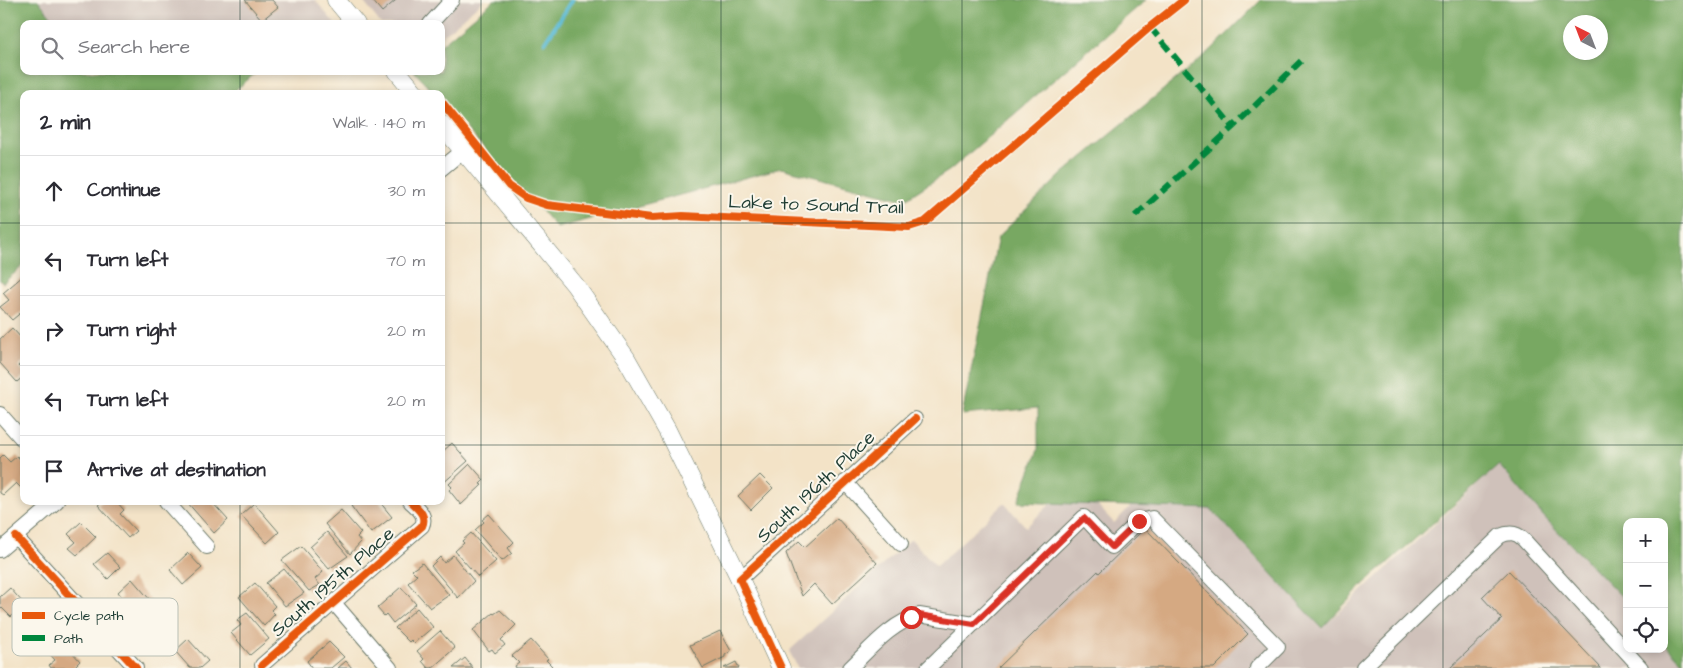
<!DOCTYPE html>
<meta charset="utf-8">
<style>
:root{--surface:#fff;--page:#f7f7f7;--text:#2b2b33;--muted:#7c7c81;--line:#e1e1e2}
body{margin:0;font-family:"Architects Daughter",sans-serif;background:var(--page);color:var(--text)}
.controls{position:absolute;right:15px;bottom:15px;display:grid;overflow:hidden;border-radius:10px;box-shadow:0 2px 8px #0003}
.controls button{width:45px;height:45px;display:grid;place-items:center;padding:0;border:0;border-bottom:1px solid var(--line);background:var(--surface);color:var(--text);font:25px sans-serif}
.compass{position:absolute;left:1563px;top:15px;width:45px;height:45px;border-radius:50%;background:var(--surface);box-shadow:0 2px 8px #0003;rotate:318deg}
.stop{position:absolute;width:15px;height:15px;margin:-11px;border:4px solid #d93025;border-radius:50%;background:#fff}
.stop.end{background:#d93025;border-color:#fff;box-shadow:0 1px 5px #0008}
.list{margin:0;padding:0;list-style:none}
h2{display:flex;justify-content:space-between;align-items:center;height:65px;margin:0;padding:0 20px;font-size:21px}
h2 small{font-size:16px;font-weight:400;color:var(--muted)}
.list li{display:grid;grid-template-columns:32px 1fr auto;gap:15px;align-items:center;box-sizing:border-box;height:70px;padding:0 20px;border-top:1px solid var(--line)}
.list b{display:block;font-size:19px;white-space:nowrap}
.list em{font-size:16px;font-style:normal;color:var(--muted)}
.icon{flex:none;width:28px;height:28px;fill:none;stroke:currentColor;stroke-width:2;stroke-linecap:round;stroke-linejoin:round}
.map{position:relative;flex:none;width:1683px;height:668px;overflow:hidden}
.search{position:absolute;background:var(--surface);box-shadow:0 2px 8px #0003;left:20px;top:20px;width:425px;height:55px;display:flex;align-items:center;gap:12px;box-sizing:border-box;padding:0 18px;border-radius:10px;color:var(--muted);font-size:19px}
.panel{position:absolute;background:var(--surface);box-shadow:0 2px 8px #0003;left:20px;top:90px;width:425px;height:415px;border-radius:10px}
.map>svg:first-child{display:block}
.industrial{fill:#cfc1ba}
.forest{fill:#78a862;stroke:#4c724b;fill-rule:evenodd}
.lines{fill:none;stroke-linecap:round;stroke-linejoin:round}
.stream{stroke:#57bad6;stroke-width:4.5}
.building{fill:#d5a982}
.minor-casing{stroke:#697767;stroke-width:16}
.major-casing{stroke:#697767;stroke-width:19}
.minor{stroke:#fff;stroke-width:14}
.major{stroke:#fff;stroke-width:18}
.quiet{stroke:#00873e;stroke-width:6;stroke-dasharray:12 6;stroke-linecap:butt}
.cycleway-casing{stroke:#fbf7ec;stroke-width:11}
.cycleway{stroke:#e8590c;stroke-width:8}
.route{stroke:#d93025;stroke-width:6}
.grid{fill:none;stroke:#1f3d34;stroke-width:1;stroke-opacity:0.55}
.labels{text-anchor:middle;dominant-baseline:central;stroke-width:4;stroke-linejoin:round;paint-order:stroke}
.street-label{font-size:19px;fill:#1f3d34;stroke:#fbf7ec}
.key{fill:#fbf7ec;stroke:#b9bfb5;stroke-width:1}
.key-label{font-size:14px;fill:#1f3d34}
</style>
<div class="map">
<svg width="1683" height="668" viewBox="0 0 1683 668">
<rect width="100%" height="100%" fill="#fbf7ec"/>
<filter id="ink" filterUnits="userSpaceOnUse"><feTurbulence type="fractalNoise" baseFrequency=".02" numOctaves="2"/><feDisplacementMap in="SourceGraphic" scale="10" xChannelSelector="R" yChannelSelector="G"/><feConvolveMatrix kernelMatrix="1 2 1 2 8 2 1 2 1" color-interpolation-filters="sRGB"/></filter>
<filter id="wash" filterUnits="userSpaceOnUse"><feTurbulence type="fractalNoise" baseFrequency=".0096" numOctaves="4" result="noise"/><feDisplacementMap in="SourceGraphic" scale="20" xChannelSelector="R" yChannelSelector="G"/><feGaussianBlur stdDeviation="1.12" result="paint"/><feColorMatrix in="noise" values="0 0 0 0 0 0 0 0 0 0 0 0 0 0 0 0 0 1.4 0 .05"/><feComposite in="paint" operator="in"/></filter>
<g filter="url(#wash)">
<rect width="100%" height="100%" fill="#f3e3c7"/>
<path class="industrial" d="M38 0H315L335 24H57Z
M362 0H484L441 37V24H381Z
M1499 465 1627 603V649H1664V643L1683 663V668H798L789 651 911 539 936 566 1004 503 1026 527 1075 481 1114 523 1141 496 1211 509 1322 628Z"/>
<path class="forest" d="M0 0H38L57 24H24V71H258L231 94H24V265L3 283 0 280Z
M494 0H1146L950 170 904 200 781 168 557 228 441 101V94H435L414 71H441V45Z
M1261 0H1683V663L1664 643V522H1627V602L1545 518 1499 465 1365 583 1322 628 1211 509 1018 502 1038 450V408L962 415 998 237 1061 175 1211 50ZM1600 22V52H1570V22Z"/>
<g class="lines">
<path class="stream" d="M545 42 572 0"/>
</g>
<g id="blocks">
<path class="building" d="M245 0H272L278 7 262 20Z
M372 0H396L382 12Z
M24 275V310L12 320 0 307 9 300 3 293Z
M12 328 24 341V361L18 366 24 372V376L17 382 0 363V339Z
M452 443 468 461 441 485V453Z
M3 455 10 462 17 456 24 464V489L23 490 16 483 3 495 0 493V458Z
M470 464 484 480 480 484 482 485 461 505 449 490 452 487 449 484Z
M760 475 773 488 751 510 738 496Z
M103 501H116L124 510 120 514 136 531 128 538 98 505Z
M186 501H211L228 520 214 533Z
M357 501H379L392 517 371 533 351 506Z
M254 503 279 532 267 543 241 515Z
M341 510 361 533 357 537 361 542 350 554 325 524Z
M489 514 514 542 508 548 512 553 502 561 475 530 484 522 482 520Z
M837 518 877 563 832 604 814 584 802 596 786 553 799 541 805 547Z
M81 522 96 537 77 555 69 548 76 542 68 534Z
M1145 528 1248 634 1214 668H998L1098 571 1099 573Z
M327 532 348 556 329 569 310 547Z
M471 533 496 561 478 577 455 551 464 543 462 541Z
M301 546 323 572 315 579 320 585 309 591 282 560Z
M107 553 120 567 108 579 94 564Z
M188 553 202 568 183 585 170 570Z
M453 555 474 581 458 598 431 566 440 557 444 563Z
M422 563 449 595 430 608 408 583 417 575 412 570Z
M284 569 304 593 285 606 266 583Z
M1509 571 1601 668H1450L1502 619 1482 597Z
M132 579 152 602 139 614 130 603 125 608 119 600 122 597 118 592Z
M255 583 275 606 271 610 275 614 264 626 239 597Z
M401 587 416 604 393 623 386 614 384 616 377 608Z
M10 588 24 604 11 617 2 608 0 610V597Z
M417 608 433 627 414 643 411 640 409 642 395 628Z
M500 610 516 625 501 640 505 645 495 653 492 649 489 651 473 630 493 613 494 614Z
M247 613 269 639 250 655 231 633 241 625 237 620Z
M440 631 455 648 432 668H428L422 661 424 659 417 651Z
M720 631 731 651 725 655V657L703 668 690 645Z
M188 639 208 661 200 668H190L175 651Z
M531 640 548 659 546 660 552 666 550 668H516L515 666 519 663 512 656Z
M62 641 80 661 73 668H51L49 665 55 660 49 653Z
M329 642 344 657 331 668H312L307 661Z
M465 658 473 668H453Z
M346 661 352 668H338Z
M736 662 739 668H724Z"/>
</g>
</g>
<g filter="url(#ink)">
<use href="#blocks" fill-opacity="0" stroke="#697767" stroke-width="1"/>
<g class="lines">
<g class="minor-casing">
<path id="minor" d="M430 24 452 0
M441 169 464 150
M0 414 24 441
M845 482 901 544
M166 501 207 547
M16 537 136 668
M0 550 57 501
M740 579 915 419
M334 603 390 668
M262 665 422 526C427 515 418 509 410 501
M850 668C871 648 890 624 919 615L974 624
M928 668 1084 517 1112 547 1139 521 1152 518 1278 647 1257 668
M1363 668 1500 536C1509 532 1516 532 1523 539L1641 668"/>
</g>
<g class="major-casing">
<path id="major" d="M336 0 356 24
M397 71 416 94
M441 124 575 285 626 358 667 430 740 579 781 668"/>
</g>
<use href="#minor" class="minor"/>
<use href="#major" class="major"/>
<path class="quiet" d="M1150 27 1233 127
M1135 216 1233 127 1301 61"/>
<g class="cycleway-casing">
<path id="cycleway" d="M441 101 509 186 526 198 547 205 652 218 683 216 909 227 925 222 1150 27 1184 0
M16 537 136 668
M262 665 422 526C427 515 418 509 410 501
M781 668 740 579 915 419"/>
</g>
<use href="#cycleway" class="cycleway"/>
</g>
</g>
<g class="lines" filter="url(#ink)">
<path class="route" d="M911 617 919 615 974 624 1084 518 1112 547 1139 521"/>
</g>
<path class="grid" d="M240 0V24M481 0V668M721 0V668M962 0V668M1202 0V668M1443 0V668M240 71V94M0 223H24M441 223H1683M0 445H24M441 445H1683M240 501V668"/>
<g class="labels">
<g class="street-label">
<text transform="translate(816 205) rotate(2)">Lake to Sound Trail</text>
<text transform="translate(816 487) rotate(-43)">South 196th Place</text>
<text transform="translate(333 582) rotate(-41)">South 195th Place</text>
</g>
</g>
<rect x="12" y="598" width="166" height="58" rx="8" class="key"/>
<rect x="22" y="612" width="23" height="7" fill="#e8590c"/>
<rect x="22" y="635" width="23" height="6" fill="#00873e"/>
<g class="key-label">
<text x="54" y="620">Cycle path</text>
<text x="54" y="643">Path</text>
</g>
</svg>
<div class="controls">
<button>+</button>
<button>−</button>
<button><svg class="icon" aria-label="locate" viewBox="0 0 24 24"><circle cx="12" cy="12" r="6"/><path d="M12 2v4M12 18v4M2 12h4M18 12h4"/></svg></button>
</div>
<svg class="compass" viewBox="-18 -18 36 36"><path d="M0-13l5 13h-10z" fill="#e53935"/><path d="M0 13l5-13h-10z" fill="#7c7c81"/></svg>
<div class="stop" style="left:911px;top:617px"></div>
<div class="stop end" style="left:1139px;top:521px"></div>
<div class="search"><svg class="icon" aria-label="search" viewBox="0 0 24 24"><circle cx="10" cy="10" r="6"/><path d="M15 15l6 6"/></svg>Search here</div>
<section class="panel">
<h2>2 min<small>Walk · 140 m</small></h2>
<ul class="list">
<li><svg class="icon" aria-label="ahead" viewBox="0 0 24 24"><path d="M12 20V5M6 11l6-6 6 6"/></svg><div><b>Continue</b></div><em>30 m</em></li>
<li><svg class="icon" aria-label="left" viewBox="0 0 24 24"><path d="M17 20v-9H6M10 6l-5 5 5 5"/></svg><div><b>Turn left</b></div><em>70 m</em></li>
<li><svg class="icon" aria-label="right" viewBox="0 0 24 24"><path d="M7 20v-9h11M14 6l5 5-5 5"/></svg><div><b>Turn right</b></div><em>20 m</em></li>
<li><svg class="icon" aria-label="left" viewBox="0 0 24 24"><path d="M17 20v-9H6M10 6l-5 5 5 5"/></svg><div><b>Turn left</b></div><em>20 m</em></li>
<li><svg class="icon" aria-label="arrive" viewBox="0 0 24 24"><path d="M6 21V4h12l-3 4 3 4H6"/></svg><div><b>Arrive at destination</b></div></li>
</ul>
</section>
</div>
